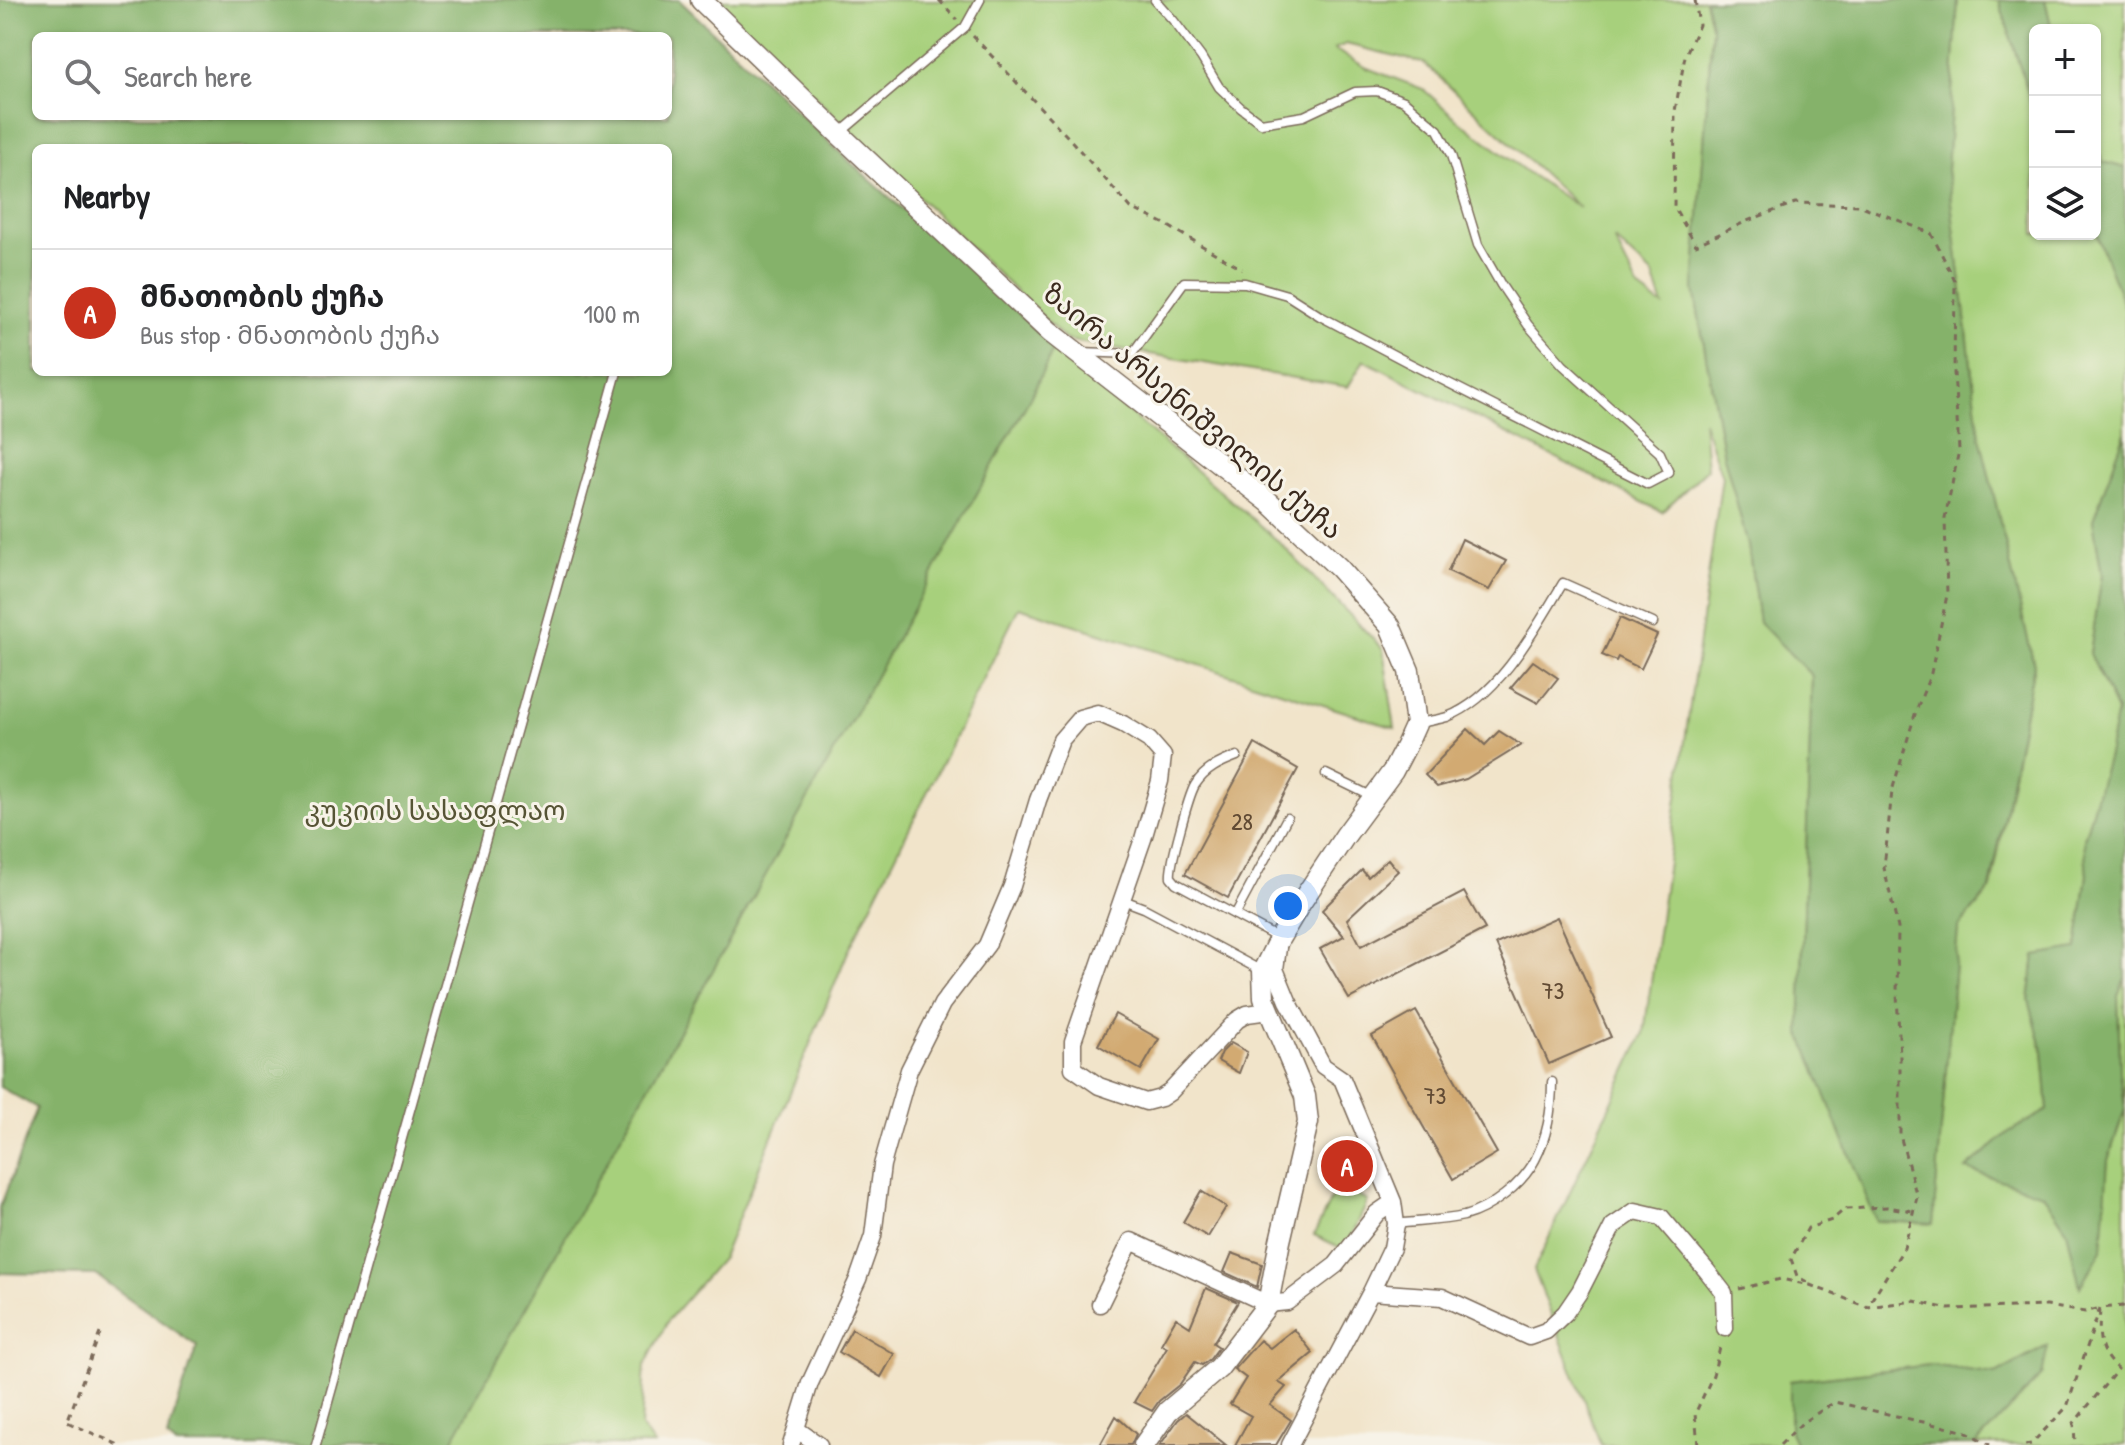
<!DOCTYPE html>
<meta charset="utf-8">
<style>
:root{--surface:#fff;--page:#f6f6f6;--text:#202124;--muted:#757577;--line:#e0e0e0;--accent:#c8321e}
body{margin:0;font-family:"Patrick Hand","Noto Sans Georgian",sans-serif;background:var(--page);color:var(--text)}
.controls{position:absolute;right:24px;top:24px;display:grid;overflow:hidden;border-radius:12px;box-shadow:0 2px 6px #0004}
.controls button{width:72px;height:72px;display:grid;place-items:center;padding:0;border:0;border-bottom:2px solid var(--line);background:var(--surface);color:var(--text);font:40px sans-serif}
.you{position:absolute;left:1288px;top:906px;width:28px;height:28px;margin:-20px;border:6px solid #fff;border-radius:50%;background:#1a73e8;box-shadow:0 0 0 12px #1a73e833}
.badge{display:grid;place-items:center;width:52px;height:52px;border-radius:50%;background:var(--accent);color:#fff;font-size:26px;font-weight:700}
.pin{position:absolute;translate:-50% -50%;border:4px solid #fff;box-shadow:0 2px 8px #0006}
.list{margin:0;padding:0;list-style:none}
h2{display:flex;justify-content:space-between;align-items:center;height:104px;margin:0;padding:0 32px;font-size:34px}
h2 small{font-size:26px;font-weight:400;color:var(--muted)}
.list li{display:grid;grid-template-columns:52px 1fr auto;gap:24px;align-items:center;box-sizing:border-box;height:128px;padding:0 32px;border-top:2px solid var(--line)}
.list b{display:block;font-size:30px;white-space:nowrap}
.list p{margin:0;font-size:26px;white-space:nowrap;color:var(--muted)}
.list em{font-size:26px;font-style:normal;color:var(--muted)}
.icon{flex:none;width:44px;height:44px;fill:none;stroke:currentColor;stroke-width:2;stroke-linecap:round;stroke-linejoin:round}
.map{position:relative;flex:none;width:2125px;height:1445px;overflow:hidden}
.search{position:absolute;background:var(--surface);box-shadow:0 2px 6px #0004;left:32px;top:32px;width:640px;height:88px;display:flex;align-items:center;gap:20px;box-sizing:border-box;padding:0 28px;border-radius:12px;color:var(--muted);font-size:30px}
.panel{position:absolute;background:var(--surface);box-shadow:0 2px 6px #0004;left:32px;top:144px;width:640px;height:232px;border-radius:12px}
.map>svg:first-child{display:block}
.green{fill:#a7d07b;stroke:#717d4c;stroke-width:2;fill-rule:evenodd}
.forest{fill:#85b26b;stroke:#606e44;stroke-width:2;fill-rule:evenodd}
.building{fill:#d2aa72}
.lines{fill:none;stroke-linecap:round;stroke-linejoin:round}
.service-casing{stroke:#7b6b5a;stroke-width:11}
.minor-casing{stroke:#7b6b5a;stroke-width:19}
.tertiary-casing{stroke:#7b6b5a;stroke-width:23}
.path{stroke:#7b6b5a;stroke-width:3;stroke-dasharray:6 6;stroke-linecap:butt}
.service{stroke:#fff;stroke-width:8}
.minor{stroke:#fff;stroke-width:16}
.tertiary{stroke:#fff;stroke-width:20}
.labels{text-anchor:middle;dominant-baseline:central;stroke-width:6;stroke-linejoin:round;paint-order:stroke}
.number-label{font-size:24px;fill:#614a33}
.street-label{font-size:28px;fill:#3b2a1e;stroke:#f7f3e8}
.park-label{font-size:28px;fill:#565435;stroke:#f7f3e8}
</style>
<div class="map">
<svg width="2125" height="1445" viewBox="0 0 2125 1445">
<rect width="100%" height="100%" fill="#f7f3e8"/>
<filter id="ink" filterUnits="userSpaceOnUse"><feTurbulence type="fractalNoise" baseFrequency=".0125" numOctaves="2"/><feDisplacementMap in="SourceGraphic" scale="16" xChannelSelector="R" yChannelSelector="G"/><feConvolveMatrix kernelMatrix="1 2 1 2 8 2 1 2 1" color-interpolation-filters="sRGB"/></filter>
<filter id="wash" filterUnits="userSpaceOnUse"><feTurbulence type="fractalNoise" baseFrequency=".006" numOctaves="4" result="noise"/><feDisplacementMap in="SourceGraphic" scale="32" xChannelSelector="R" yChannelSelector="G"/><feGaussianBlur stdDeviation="1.8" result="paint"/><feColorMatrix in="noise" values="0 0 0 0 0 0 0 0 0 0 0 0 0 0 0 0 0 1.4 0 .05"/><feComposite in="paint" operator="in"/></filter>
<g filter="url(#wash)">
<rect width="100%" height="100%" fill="#f1e4ca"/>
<path class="green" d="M0 0H679L849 161 1121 406 1278 541 1383 649 1395 728 1019 607 847 954 722 1258 669 1319 645 1365 641 1427 654 1445H176L167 1438 197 1346 96 1275 0 1273V1208L37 1108 0 1087ZM36 36H668V116H36ZM36 148H668V372H36Z
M716 0H1705L1712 29 1694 289 1724 456 1748 545 1759 621 1812 676 1800 1032 1933 1223 1958 928 1991 889 2034 665 1980 437 1947 170 1958 0H1999L2035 115V234H2095V230L2125 308V433L2093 520 2102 575 2090 653 2117 711 2108 755 2084 839 2087 875 2077 949 2035 956 2029 1000 2043 1051 2048 1110 2009 1132 1967 1168 2043 1194 2067 1230 2080 1285 2104 1197 2108 1160 2125 1109V1445H1975L2042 1375 2047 1346 1996 1374 1930 1365 1790 1381V1432L1796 1445H1601L1534 1270 1644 1033 1722 477 1703 421 1707 469 1662 512 1364 360 1348 387 1066 340ZM1346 44 1424 63 1580 208 1528 173 1459 121 1423 89 1367 68 1334 49ZM1614 239 1653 275 1663 306 1638 288Z
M2045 0H2125V168L2103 162 2095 146V30H2052Z
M2125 978V1104L2120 1073 2118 996Z
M1337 1186 1368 1201 1345 1250 1314 1235Z"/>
<path class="forest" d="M0 0H679L849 161 1055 346 1030 398 450 1445H176L167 1438 197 1346 96 1275 0 1273V1208L37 1108 0 1087ZM36 36H668V116H36ZM36 148H668V372H36Z
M1705 0H1958L1947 170 1980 437 2034 665 1990 889 1958 928 1933 1224 1876 1221 1800 1032 1812 676 1759 622 1748 545 1724 456 1694 289 1712 29Z
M1999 0H2045L2052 30H2035V115Z
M2095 146 2103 162 2125 168V308L2095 230Z
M2125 433V978L2118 996 2120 1072 2125 1109 2108 1160 2102 1250 2080 1287 2067 1230 2043 1194 1966 1169 2009 1132 2048 1110 2043 1051 2029 1000 2035 956 2077 949 2087 875 2084 839 2108 755 2117 711 2090 654 2102 575 2093 520Z
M2048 1346 2042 1375 1975 1445H1796L1790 1432V1381L1930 1365 1996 1374Z"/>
<g id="blocks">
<path class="building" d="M1462 539 1506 561 1489 590 1448 571Z
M1620 618 1657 635 1641 669 1618 657 1616 661 1602 655Z
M1533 661 1558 678 1538 703 1510 688Z
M1468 729 1485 745 1499 731 1521 745 1466 779 1437 787 1425 775Z
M1255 744 1298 769 1228 898 1185 874Z
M1388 859 1398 871 1347 919 1361 946 1464 892 1485 929 1349 999 1320 949 1344 936 1322 910 1362 870 1368 877Z
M1557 917 1611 1037 1549 1064 1496 944Z
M1416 1011 1497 1153 1453 1179 1372 1036Z
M1115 1014 1159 1039 1141 1070 1098 1045Z
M1231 1043 1247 1052 1239 1073 1218 1061 1222 1052Z
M1201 1191 1226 1207 1208 1237 1183 1222Z
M1232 1253 1262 1264 1257 1287 1224 1272Z
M1206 1288 1238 1302 1213 1343 1219 1347 1210 1359 1202 1365 1195 1362 1180 1384 1159 1401 1152 1411 1134 1402 1167 1347 1161 1344 1176 1318 1190 1327Z
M852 1329 894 1354 881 1377 839 1352Z
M1294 1329 1313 1353 1278 1382 1286 1387 1270 1405 1291 1420 1276 1445H1235L1251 1416 1230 1404 1246 1378 1234 1369 1260 1340 1270 1348Z
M1186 1413 1226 1445H1160L1178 1420Z
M1116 1416 1136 1434 1131 1445H1100Z"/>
</g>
</g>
<g filter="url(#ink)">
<use href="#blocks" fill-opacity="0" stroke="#7b6b5a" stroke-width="2"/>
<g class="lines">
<g class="service-casing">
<path id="service" d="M840 133 965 27 980 0
M1081 352 1132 354 1184 282 1245 283 1287 295 1320 316 1407 362 1648 484 1669 473 1660 453 1563 365 1528 325 1501 285 1478 245 1451 155 1438 130 1404 101 1377 91 1355 92 1304 116 1261 123 1241 108 1219 87 1201 57 1173 20 1155 0
M1416 724C1426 721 1437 720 1447 717 1499 697 1536 628 1563 583L1653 623
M1237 756C1221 762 1205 769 1195 785 1189 795 1169 866 1171 877L1176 883 1278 938
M1326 774 1373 797
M1123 900 1144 908 1262 971
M1235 915 1287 818
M1396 1224C1418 1221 1442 1221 1464 1216 1490 1209 1522 1185 1535 1160 1547 1137 1552 1108 1552 1082
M316 1445 617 372"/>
</g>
<g class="minor-casing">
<path id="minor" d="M1278 948 1275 969 1288 1001 1323 1066 1342 1079 1393 1202 1396 1224 1392 1248 1371 1292 1290 1445
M1371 1292 1442 1297 1529 1337 1546 1331 1565 1313 1580 1291 1613 1226 1635 1211 1661 1217 1707 1271 1724 1293 1725 1328
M1100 1304 1131 1241 1268 1304 1287 1302 1336 1265 1377 1213 1393 1202
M796 1429 819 1445
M791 1445 810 1383 858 1279 873 1236 882 1165 909 1070 942 1004 987 945 1012 886 1038 800 1061 740 1080 718 1098 713 1123 724 1149 740 1163 756 1160 781 1143 839 1073 1041V1068L1099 1086 1146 1102 1161 1098 1170 1092 1237 1020 1247 1014 1269 1011"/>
</g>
<g class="tertiary-casing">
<path id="tertiary" d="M701 0 839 134 1050 332 1269 502 1339 568 1390 626 1409 671 1416 724 1406 746 1393 771 1345 836 1300 904 1279 939 1263 971 1264 998 1305 1096 1308 1122 1280 1241 1268 1304 1219 1368 1168 1411 1144 1445"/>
</g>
<path class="path" d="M939 0 957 19
M1695 0 1699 25 1685 56 1675 111 1674 207 1696 245 1747 221 1795 203 1859 205 1931 233 1955 281 1954 373 1959 450 1945 518 1947 595 1931 673 1916 711 1892 791 1884 868 1898 928 1897 993 1900 1057V1135L1917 1197 1904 1248 1867 1307
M973 36 1066 135 1131 208 1163 223 1242 269
M1807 1282 1797 1276 1791 1259 1808 1228 1832 1220 1845 1209 1887 1207 1913 1211
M1739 1289 1781 1279 1810 1285 1867 1307 1914 1301 1948 1309 2047 1306 2085 1312 2100 1308C2099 1334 2096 1351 2118 1369L2074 1423 2075 1445
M100 1333 67 1422 119 1445
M1698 1445 1695 1414 1713 1375 1721 1344
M1780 1445 1803 1422 1835 1402 1967 1432 1990 1445
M2025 1445 2031 1444 2067 1407 2100 1308 2125 1306"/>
<use href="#service" class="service"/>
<use href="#minor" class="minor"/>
<use href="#tertiary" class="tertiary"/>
</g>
</g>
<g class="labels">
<g class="number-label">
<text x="1242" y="821">28</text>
<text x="1553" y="990">73</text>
<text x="1435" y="1095">73</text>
</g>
<g class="street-label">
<text transform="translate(1193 411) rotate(40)">ზაირა არსენიშვილის ქუჩა</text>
</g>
<g class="park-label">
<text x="435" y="810">კუკიის სასაფლაო</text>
</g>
</g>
</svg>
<div class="controls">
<button>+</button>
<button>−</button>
<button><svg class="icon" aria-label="layers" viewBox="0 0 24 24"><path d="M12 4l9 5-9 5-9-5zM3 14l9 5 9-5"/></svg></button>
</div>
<div class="you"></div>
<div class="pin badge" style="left:1347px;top:1166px">A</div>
<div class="search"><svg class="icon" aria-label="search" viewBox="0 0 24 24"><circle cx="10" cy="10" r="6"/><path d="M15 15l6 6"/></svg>Search here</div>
<section class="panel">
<h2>Nearby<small></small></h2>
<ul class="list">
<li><span class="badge">A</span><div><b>მნათობის ქუჩა</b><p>Bus stop · მნათობის ქუჩა</p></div><em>100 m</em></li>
</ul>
</section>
</div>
